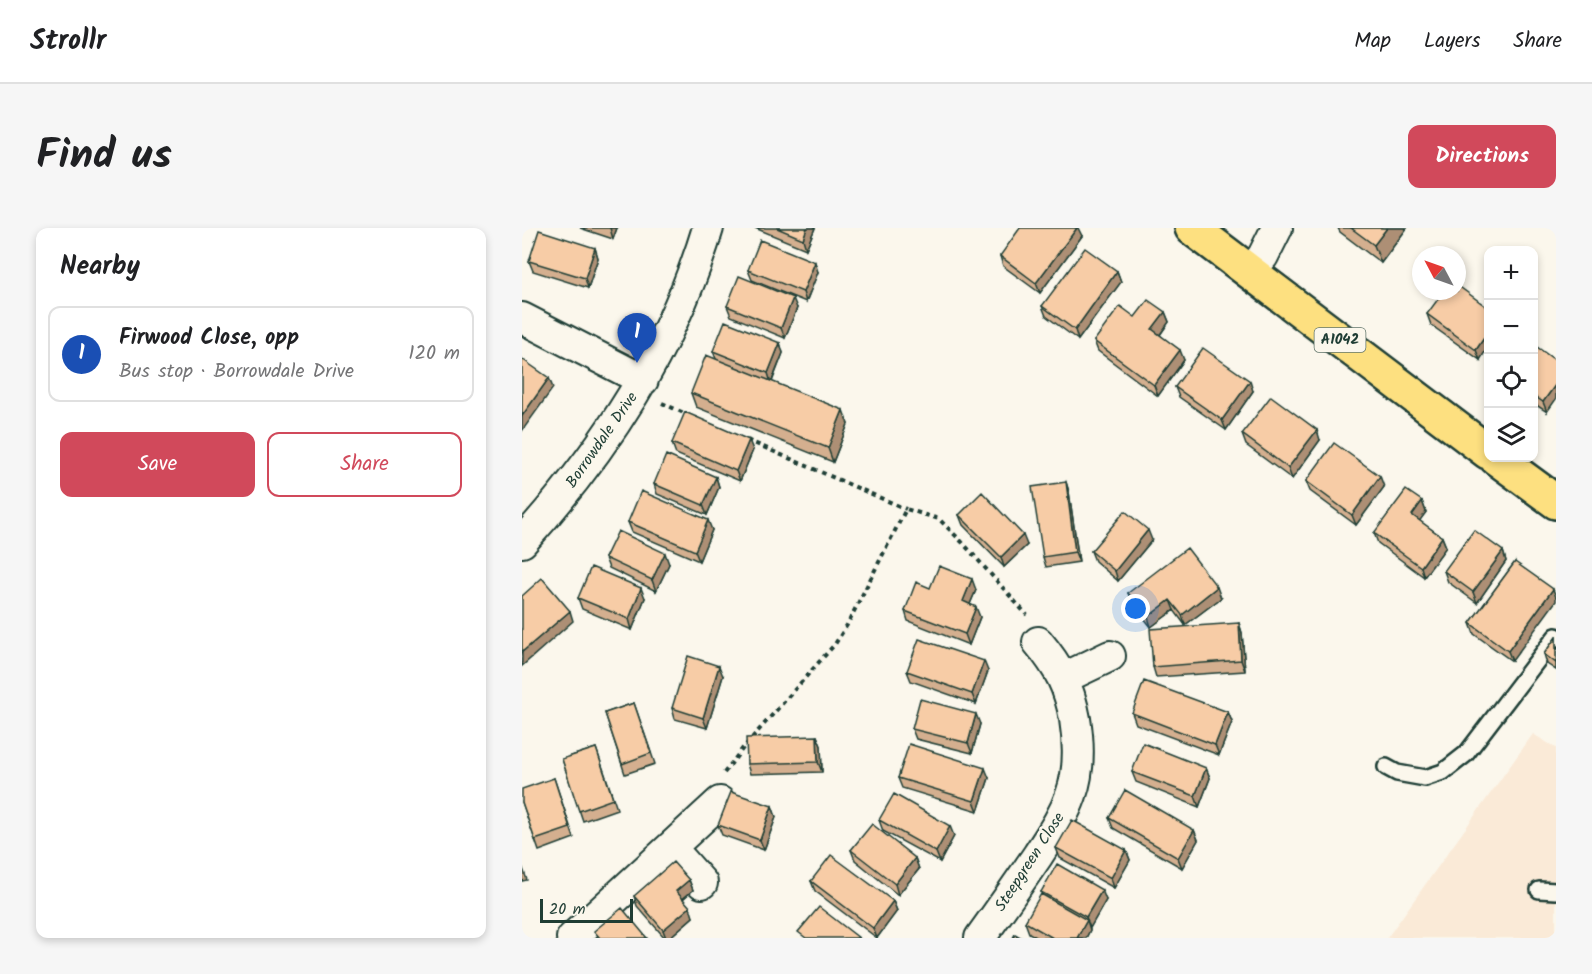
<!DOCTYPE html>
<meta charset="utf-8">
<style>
:root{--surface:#fff;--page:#f6f6f6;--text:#202124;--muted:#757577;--line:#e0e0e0;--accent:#d1495b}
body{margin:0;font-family:Kalam,sans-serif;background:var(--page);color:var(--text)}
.controls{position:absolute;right:18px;top:18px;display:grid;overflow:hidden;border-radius:12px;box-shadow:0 3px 9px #0003}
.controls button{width:54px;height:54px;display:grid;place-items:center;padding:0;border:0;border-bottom:2px solid var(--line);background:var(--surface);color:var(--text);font:30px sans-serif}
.compass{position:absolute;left:890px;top:18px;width:54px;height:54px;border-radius:50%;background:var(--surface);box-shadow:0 3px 9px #0003;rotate:311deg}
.scale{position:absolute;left:18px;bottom:15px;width:93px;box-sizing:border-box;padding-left:6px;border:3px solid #1f3d34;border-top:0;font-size:16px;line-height:21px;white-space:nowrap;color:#1f3d34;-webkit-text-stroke:4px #fbf7ec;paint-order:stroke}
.you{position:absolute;left:614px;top:381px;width:21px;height:21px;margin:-15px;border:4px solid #fff;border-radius:50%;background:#1a73e8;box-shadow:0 0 0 9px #1a73e833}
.badge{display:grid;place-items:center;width:39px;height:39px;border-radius:50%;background:var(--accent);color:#fff;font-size:20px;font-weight:700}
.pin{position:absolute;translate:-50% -50px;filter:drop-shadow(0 2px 3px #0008)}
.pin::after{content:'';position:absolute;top:32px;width:21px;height:18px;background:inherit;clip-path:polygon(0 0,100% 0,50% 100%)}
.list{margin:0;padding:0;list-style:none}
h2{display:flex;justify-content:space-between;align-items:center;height:78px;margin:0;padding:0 24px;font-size:26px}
h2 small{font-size:20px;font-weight:400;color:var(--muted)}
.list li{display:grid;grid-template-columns:39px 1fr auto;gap:18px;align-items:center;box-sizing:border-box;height:96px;margin:0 12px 12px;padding:0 12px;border:2px solid var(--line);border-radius:12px}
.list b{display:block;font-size:22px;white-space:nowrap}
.list p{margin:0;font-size:20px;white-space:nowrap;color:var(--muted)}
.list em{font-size:20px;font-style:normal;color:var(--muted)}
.actions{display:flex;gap:12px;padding:18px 24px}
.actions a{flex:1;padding:14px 0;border:2px solid var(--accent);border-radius:12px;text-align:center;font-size:21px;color:var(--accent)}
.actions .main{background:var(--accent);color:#fff}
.icon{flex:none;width:33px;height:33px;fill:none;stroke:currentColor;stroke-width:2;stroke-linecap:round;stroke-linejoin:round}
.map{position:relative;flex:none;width:1034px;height:710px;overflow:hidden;border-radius:12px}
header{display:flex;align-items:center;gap:36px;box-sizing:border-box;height:84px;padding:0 30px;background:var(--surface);border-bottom:2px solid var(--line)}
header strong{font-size:28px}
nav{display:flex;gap:33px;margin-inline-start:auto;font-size:21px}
.intro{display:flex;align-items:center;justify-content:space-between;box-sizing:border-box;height:144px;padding:0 36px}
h1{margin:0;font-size:42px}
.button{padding:15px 27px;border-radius:12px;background:var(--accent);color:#fff;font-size:21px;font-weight:700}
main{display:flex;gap:36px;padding:0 36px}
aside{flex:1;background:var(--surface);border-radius:12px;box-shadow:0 3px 9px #0003}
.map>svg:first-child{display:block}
.built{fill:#faead7}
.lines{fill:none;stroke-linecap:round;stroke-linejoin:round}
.service-casing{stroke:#1f3d34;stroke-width:20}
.minor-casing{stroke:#1f3d34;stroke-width:34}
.trunk-casing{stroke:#1f3d34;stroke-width:38}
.path{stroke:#1f3d34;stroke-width:4;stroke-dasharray:4.5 4.5;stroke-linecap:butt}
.service{stroke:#fbf7ec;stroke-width:15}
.minor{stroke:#fbf7ec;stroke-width:30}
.trunk{stroke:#fde080;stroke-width:33}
.wall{fill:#d4af8f;stroke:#1f3d34;stroke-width:1.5}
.shaded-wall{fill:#ad8f74;stroke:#1f3d34;stroke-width:1.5}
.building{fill:#f7cca6;stroke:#1f3d34;stroke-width:1.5}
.labels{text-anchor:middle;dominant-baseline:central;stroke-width:5;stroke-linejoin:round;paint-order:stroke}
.shield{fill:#fbf7ec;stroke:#61756b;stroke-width:1.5}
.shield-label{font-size:15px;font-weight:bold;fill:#1f3d34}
.street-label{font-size:16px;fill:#1f3d34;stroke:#fbf7ec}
</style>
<header>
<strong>Strollr</strong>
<nav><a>Map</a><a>Layers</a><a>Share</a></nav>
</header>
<div class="intro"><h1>Find us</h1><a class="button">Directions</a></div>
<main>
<aside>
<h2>Nearby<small></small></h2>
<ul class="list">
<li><span class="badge" style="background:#1a4fb4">1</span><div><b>Firwood Close, opp</b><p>Bus stop · Borrowdale Drive</p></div><em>120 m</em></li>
</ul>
<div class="actions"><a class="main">Save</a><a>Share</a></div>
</aside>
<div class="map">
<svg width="1034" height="710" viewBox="0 0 1034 710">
<rect width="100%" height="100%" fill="#fbf7ec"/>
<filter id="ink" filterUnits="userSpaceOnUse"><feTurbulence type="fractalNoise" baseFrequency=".0167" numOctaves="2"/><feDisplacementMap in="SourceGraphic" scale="12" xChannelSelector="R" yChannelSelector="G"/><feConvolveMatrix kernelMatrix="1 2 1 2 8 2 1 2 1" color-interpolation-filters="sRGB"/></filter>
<g filter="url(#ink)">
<path class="built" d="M1011 506 1034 520V710H865Z"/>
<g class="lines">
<g class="service-casing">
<path id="service" d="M864 539 875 545 903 550 921 544 944 526 1034 408
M1017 662 1034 663"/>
</g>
<g class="minor-casing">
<path id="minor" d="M728 44 741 28 755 0
M0 90 121 152
M0 314C83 222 150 120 186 0
M542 450 588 428
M149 620 180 655
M50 710 198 574
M458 710C478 682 497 655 516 627 528 608 541 590 549 567 558 542 557 516 553 491 547 458 537 439 516 414"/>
</g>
<g class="trunk-casing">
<path id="trunk" d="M670 0 966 224
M974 230 1034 274"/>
</g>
<path class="path" d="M140 175 166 187
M225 212 384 281
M202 545 221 520 313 416 325 397 384 281 417 291 440 314 505 387"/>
<use href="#service" class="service"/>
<use href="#minor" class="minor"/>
<use href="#trunk" class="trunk"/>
</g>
<path class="wall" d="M58 0H95L91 11Z
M233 0H293L284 21Z
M816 0H885L859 35 818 4Z
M560 8 518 65 481 38 478 28Z
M73 20 76 30 66 60 11 43 7 33Z
M226 42 296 44 284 74 230 52Z
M595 43 599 54 556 112 524 88 520 78Z
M935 63 958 132 909 97 905 86Z
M205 78 275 80 263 110 209 88Z
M643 84 647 94 638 107 662 132 636 168 576 123 572 113 613 89Z
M258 115 261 125 250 154 326 196 311 234 174 179 169 165 194 131 191 123Z
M1011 116 1025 184 1011 175Z
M653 159 731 163 704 202 657 169Z
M720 206 798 212 770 251 724 217Z
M150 215 231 222 218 253 154 226Z
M194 249 197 259 185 287 135 266 132 256Z
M784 253 862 259 834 297 788 263Z
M544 254 547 264 557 334 524 339 521 329Z
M900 273 904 284 897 293 920 309 924 319 902 349 856 315 852 305Z
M437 287 505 317 482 339 441 297Z
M106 294 190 302 177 333 110 304Z
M630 312 596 353 573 333 569 323Z
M981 323 984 333 955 375 926 354 922 343Z
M83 330 147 336 134 363 87 340Z
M993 334 990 433 952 406 948 395Z
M408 360 454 362 448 376 458 389 447 417 386 393 383 383Z
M606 365 699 370 663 397 652 382 629 399 610 375Z
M56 370H123L110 402 60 381Z
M717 395 720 405 723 443 634 449 631 439Z
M1034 409V442L1025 436 1022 426Z
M385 443H466L454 476 389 453Z
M201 448 185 500 153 491 150 480Z
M112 475 133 536 103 546 83 485Z
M706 484 710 494 697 527 614 496 610 485Z
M458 496 450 525 394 511 390 501Z
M295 508 299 518 300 544 228 546 225 536Z
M74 520 95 581 61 593 40 531Z
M684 540 688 550 677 579 614 554 610 544Z
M32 550 52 610 17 623 0 574Z
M376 550H467L456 583 380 560Z
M250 578 254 589 242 622 200 607 196 597Z
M587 590 672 602 676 612 660 640 591 600Z
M357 592 432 608 418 634 361 603Z
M534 620 604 622 608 632 592 660 538 630Z
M329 622 393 630 397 641 376 667 333 632Z
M0 638 5 652 0 653Z
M167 652 171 662 161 671 171 689 147 710H143L115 678 112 668Z
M289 653 371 673 375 683 355 710 293 663Z
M519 664 584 672 568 700 567 699 568 702 564 710H516L507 705 503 694 520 667Z"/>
<path class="shaded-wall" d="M88 0H95L91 11Z
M285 0H293L284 21 281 11Z
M555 0H556L560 8 518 65 514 55Z
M865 0H885L859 35 852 17Z
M73 20 76 30 66 60 63 50Z
M293 34 296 44 284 74 281 64Z
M595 43 599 54 556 112 553 102Z
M271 70 275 80 263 110 259 100Z
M643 84 647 94 634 112 630 101Z
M966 104V119L958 132 954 122Z
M258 115 261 125 249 155 246 145Z
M658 122 662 132 636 168 632 157Z
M27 150 31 160 0 203V188Z
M728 153 731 163 704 202 700 192Z
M1034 156V171L1025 184 1021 174Z
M321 182 326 196 311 234 306 220Z
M795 202 798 212 770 251 766 240Z
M227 212 231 222 218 253 214 243Z
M858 248 862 259 834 297 830 287Z
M194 249 197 259 185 287 181 277Z
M544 254 547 264 557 334 553 324Z
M900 273 904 284 894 298 890 287Z
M186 292 190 302 177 333 173 323Z
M626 302 630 312 596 353 593 343Z
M501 307 505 317 482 339 479 329Z
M920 309 924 319 902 349 899 339Z
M981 323 984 333 955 375 951 364Z
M143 325 147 336 134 363 130 352Z
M450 351 454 362 445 383 441 373Z
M695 359 699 370 663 397 660 387Z
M119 360 123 370 110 402 107 391Z
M1031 361 1034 369V373L990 433 986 423Z
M648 372 652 382 629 399 626 389Z
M454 379 458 389 447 417 443 406Z
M48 383 51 393 0 438V424Z
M717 395 720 405 723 443 719 432Z
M462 433 466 443 454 476 450 466Z
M197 438 201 448 185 500 181 490Z
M706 484 710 494 697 527 693 517Z
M454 486 458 496 450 525 446 515Z
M295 508 299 518 300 544 296 534Z
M463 540 467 550 456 583 452 573Z
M684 540 688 550 677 579 673 568Z
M250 578 254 589 242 622 238 612Z
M428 598 432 608 418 634 414 624Z
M672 602 676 612 660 640 656 630Z
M604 622 608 632 592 660 589 650Z
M393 630 397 641 376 667 373 656Z
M167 652 171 662 158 673 154 663Z
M580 662 584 672 568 700 564 689Z
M371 673 375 683 355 710 351 700Z
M168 679 171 689 147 710H144L141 702Z
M565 692 568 702 564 710H555Z"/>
<path class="building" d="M255 0H285L281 11Z
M498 0H555L514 55 478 28Z
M829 0H865L852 17Z
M17 2 73 20 63 50 7 33Z
M238 12 293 34 281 64 226 42Z
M563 20 595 43 553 102 520 78Z
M217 48 271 70 259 100 205 78Z
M935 57 966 80V104L954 122 905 86 922 63H935Z
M626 72 643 84 630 101 658 122 632 157 572 113 598 78 613 89Z
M203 93 258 115 246 145 191 123Z
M1011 116 1034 133V156L1021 174 1011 167Z
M681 120 728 153 700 192 653 159Z
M184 127 321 182 306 220 169 165Z
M0 131 27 150 0 188Z
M749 168 795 202 766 240 720 206Z
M163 184 227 212 214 243 150 215Z
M812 215 858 248 830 287 784 253Z
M144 227 194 249 181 277 132 256Z
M544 254 553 324 521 329 510 259Z
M884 262 900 273 890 287 920 309 899 339 852 305Z
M119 263 186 292 173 323 106 294Z
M460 264 501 307 479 329 437 287Z
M603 283 626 302 593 343 569 323Z
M952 302 981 323 951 364 922 343Z
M96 303 143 325 130 352 83 330Z
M665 320 695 359 660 387 648 372 626 389 606 365Z
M993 334 1031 361 986 423 948 395Z
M417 338 450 351 441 373 454 379 443 406 383 383 394 354 408 360Z
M69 339 119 360 107 391 56 370Z
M20 350 48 383 0 424V368Z
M717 395 719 432 631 439 628 401Z
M1034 409V435L1022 426Z
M397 411 462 433 450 466 385 443Z
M166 428 197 438 181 490 150 480Z
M622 453 706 484 693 517 610 485Z
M398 471 454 486 446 515 390 501Z
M112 475 129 525 100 536 83 485Z
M295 508 296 534 225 536 224 510Z
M621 515 684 540 673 568 610 544Z
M387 516 463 540 452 573 376 550Z
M74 520 91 571 57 583 40 531Z
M32 550 48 600 13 612 0 574V561Z
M603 562 672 602 656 630 587 590Z
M209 564 250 578 238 612 196 597Z
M372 566 428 598 414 624 357 592Z
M550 592 604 622 589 650 534 620Z
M350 596 393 630 373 656 329 622Z
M309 627 371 673 351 700 289 653Z
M151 634 167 652 154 663 168 679 141 702 112 668Z
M535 636 580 662 564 689 519 664Z
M519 666 565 692 555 710H531L503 694Z
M297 679 337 710H284L276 704Z
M100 680 125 710H78L72 703Z
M493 706 500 710H491Z"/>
</g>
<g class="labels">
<rect class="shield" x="792.5" y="100" width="51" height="24" rx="4.5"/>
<g class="shield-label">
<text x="818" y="112">A1042</text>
</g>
<g class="street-label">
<text transform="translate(80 212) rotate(-55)">Borrowdale Drive</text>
<text transform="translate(508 634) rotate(-57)">Steepgreen Close</text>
</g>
</g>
</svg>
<div class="controls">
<button>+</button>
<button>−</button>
<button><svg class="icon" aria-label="locate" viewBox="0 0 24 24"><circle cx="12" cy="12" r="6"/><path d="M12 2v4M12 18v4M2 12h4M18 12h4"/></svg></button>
<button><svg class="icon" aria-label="layers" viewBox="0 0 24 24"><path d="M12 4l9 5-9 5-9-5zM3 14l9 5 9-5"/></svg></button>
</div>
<svg class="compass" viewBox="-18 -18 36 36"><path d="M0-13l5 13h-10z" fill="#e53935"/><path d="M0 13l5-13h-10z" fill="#757577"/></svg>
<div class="scale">20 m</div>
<div class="you"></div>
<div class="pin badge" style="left:115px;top:135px;background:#1a4fb4">1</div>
</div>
</main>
